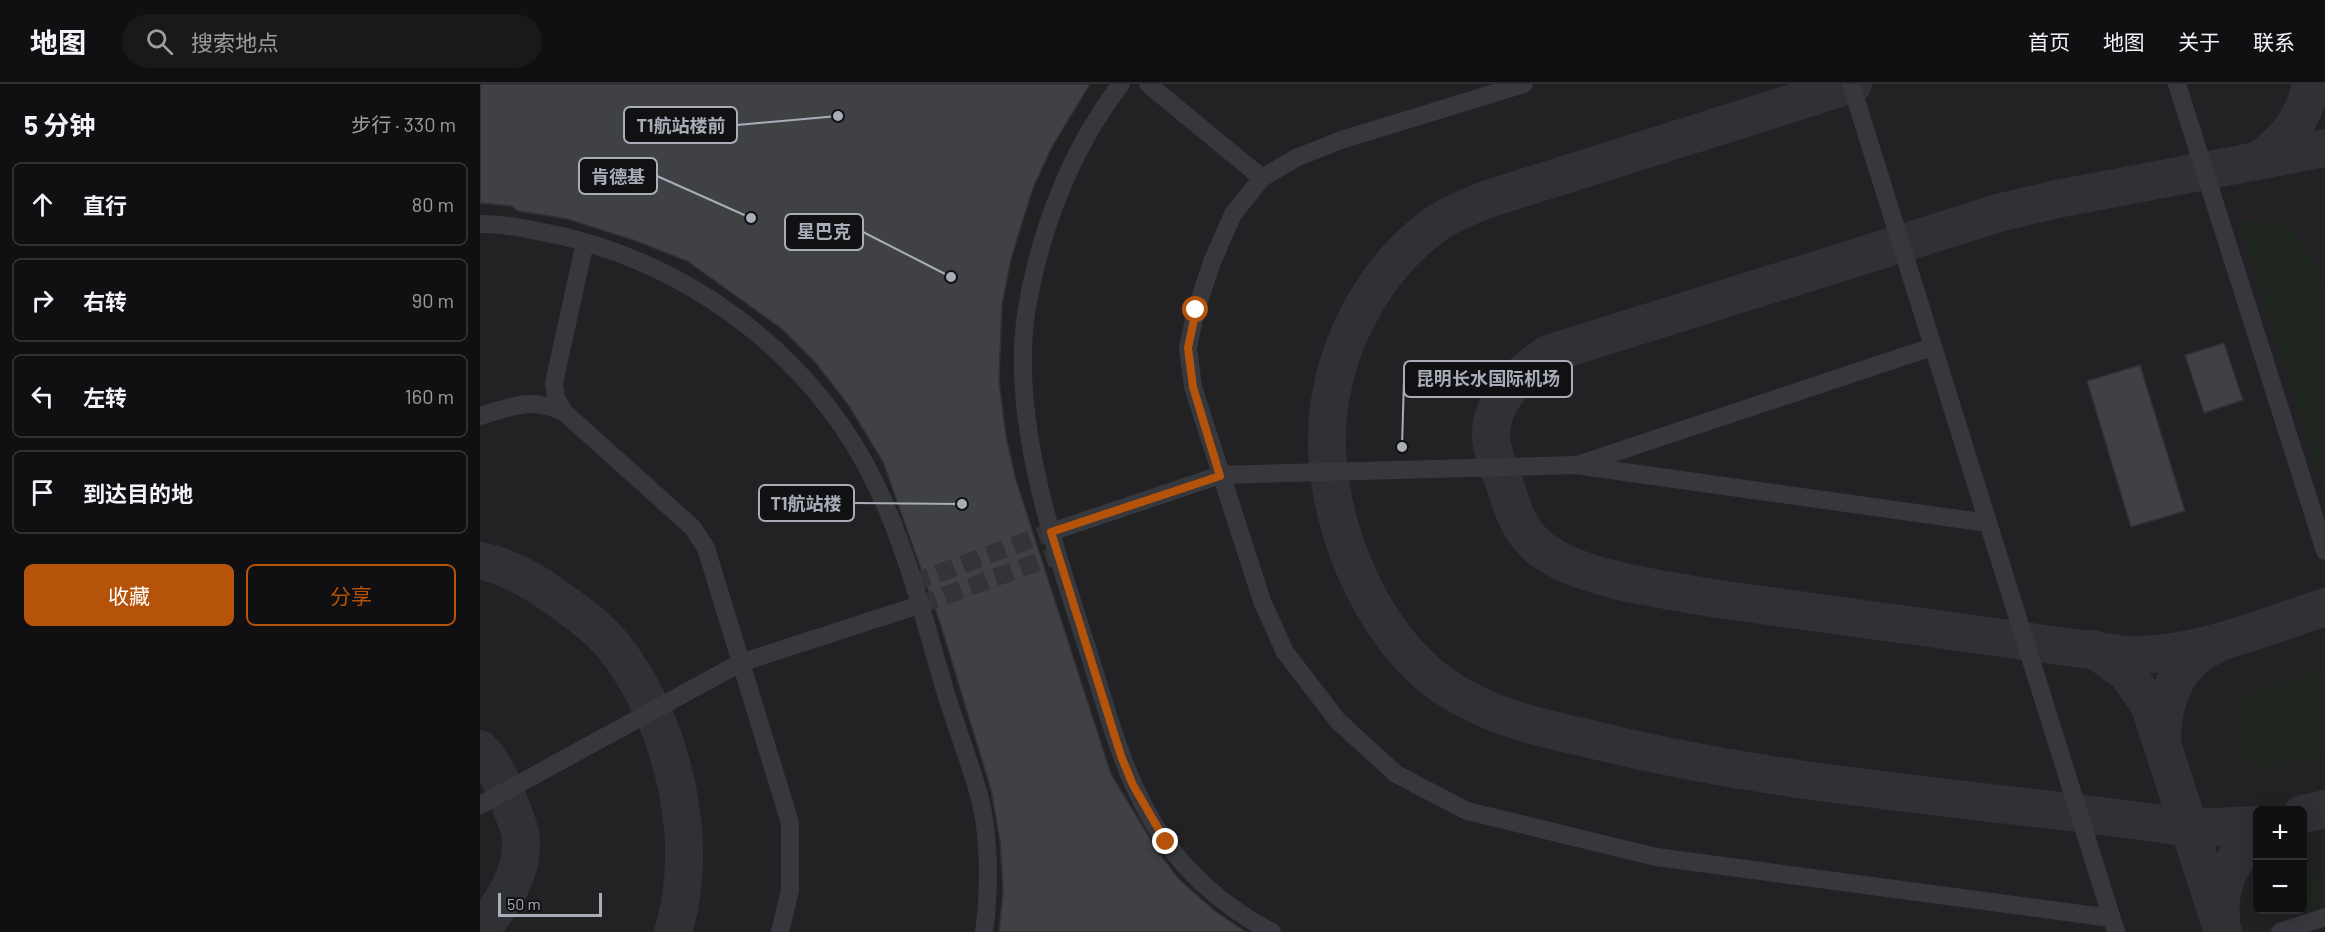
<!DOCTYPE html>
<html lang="zh">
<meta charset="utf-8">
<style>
:root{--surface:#101012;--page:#19191b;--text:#f1f3f6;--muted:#9c9d9f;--line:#303032;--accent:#b45309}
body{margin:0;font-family:Barlow,"Noto Sans SC",sans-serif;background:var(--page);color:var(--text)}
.controls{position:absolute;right:18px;bottom:18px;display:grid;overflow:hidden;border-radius:9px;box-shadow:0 3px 15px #0003}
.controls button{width:54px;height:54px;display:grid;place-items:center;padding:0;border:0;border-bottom:2px solid var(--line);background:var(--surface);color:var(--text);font:30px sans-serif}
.scale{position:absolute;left:18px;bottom:15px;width:104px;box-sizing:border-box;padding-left:6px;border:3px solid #a8adb8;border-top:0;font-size:16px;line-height:21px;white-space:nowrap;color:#a8adb8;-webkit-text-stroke:4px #111113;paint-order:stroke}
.stop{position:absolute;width:18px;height:18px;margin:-14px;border:4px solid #b45309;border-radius:50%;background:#fff}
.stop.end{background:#b45309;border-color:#fff;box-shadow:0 2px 6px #0008}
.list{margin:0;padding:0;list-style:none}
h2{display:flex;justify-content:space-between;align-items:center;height:78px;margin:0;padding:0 24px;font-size:26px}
h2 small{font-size:20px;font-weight:400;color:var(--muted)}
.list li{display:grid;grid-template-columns:39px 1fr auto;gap:18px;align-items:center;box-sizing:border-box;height:84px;margin:0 12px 12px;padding:0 12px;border:2px solid var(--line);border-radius:9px}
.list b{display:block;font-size:22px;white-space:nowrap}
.list em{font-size:20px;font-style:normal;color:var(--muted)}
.actions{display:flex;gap:12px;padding:18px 24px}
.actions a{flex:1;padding:14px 0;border:2px solid var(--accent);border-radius:9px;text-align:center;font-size:21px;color:var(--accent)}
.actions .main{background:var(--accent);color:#fff}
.icon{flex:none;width:33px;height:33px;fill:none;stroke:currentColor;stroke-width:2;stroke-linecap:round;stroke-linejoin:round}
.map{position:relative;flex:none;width:1845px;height:848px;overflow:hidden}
header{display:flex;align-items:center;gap:36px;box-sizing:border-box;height:84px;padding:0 30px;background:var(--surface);border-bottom:2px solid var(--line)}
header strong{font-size:28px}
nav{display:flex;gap:33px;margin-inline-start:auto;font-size:21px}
.search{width:420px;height:54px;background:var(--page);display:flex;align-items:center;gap:15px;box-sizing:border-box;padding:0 21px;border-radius:33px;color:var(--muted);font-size:22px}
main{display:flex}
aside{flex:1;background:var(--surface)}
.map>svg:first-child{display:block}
.built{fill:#222225;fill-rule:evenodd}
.green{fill:#1e261f}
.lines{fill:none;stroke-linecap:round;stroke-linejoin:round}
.taxiway{stroke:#303135;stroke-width:38}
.building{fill:#404145;stroke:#303034;stroke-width:1.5}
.minor-tunnel{stroke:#333438;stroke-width:18;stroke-dasharray:18 9;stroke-linecap:butt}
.minor{stroke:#37383d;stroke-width:18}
.route{stroke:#b45309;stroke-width:8}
.leader{fill:none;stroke:#a8adb8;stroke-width:2}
.callout-dot{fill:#a8adb8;stroke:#111113;stroke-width:2}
.callout{fill:#111113;stroke:#a8adb8;stroke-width:2}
.callout-label{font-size:18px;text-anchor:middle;font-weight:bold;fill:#a8adb8}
</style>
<header>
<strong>地图</strong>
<div class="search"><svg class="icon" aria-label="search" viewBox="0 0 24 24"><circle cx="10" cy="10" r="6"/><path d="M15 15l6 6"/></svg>搜索地点</div>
<nav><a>首页</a><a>地图</a><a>关于</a><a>联系</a></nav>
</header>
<main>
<aside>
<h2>5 分钟<small>步行 · 330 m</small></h2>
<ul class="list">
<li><svg class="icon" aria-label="ahead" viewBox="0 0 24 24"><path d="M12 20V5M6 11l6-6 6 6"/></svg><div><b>直行</b></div><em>80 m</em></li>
<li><svg class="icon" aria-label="right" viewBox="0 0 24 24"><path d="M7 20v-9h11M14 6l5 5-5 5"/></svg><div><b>右转</b></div><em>90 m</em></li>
<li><svg class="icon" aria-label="left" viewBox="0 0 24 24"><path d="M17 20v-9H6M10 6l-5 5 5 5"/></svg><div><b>左转</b></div><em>160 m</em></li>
<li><svg class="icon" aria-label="arrive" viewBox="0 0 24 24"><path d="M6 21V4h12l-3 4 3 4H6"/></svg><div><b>到达目的地</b></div></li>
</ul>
<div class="actions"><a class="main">收藏</a><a>分享</a></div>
</aside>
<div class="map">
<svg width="1845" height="848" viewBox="0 0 1845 848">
<rect width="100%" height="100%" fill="#161618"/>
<path class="built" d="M0 0H1845V848H0ZM1778 726H1822V826H1778Z"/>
<path class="green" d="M1759 136 1807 142 1830 168 1845 206V411Z
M1845 584V670L1808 681 1778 683 1762 671 1756 643 1763 611Z
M1845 787V820L1825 826 1823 795Z"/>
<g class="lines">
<path class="taxiway" d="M1373 0 1011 114C992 121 972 129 956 140 897 182 858 254 849 324 836 419 886 553 970 606 1019 637 1068 645 1123 658 1315 705 1515 715 1710 744L1778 741
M1845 64 1577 115 1522 128 1068 270C1041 288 1009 318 1011 354 1012 370 1022 391 1027 407 1035 433 1044 455 1068 470 1112 498 1194 507 1245 516L1646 571C1718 572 1778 545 1845 523
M1776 77C1805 60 1825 33 1831 0
M0 477C28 482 54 497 77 514 98 529 119 544 135 564 193 639 221 757 193 848
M1614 565 1646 588 1669 620 1743 848
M1682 656C1682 617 1696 579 1733 562
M0 665C15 681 22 698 29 718 33 728 38 739 40 749 46 786 23 820 0 846
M1822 730 1845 725
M1741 831C1738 798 1754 771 1778 748"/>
</g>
<path class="building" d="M0 0H610L572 63 553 104 531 175 522 220 519 296 526 352 536 396 631 690 679 769 699 795 735 827 766 848H519L523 806 520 758 511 706 460 539 403 378 369 322 335 278 302 245 207 177 153 156 87 135 38 127 31 122 0 119Z
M1744 259 1763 316 1724 329 1705 271Z
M1660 281 1705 427 1651 443 1607 297Z"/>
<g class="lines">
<path class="minor-tunnel" d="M432 499 571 448
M439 521 578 471"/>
<path class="minor" d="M641 0C590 66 559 149 546 230 530 341 577 469 610 573 630 636 646 702 685 757 711 794 752 828 792 848
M668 0 782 94
M1044 0 861 56 816 74 782 94 753 130 732 178 716 226 708 264 713 303 782 517 805 568 858 637 916 690 987 727 1176 773 1631 834
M1371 0 1636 848
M1697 0 1845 467
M0 140C29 140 58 147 86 153 219 186 336 276 396 401 427 465 444 535 464 603 474 637 487 670 497 704 510 746 510 805 504 848
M84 328 76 314 74 299 105 158
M0 332C33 322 51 313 84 328L212 443 226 464 310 739V806L300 848
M1100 380 1452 263
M571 448 740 391 1095 381 1508 439
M0 721 260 579 439 521
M1800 848 1845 833"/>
</g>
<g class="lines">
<path class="route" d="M686 758 653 701 641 672 571 448 740 392 713 303 708 264 716 226"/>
</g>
<path class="leader" d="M358 32L257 41M271 134L177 92M471 193L383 148M922 363L924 295M482 420L374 419"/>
<g class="callout-dot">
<circle cx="358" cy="32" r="6"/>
<circle cx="271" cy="134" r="6"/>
<circle cx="471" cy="193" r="6"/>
<circle cx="922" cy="363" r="6"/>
<circle cx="482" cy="420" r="6"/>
</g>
<g class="callout">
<rect x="144" y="23" width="113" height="36" rx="6"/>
<rect x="99" y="74" width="78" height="36" rx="6"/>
<rect x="305" y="130" width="78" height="36" rx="6"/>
<rect x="924" y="277" width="168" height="36" rx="6"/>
<rect x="279" y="401" width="95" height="36" rx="6"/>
</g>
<g class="callout-label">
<text x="201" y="48">T1航站楼前</text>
<text x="138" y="99">肯德基</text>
<text x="344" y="154">星巴克</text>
<text x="1008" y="301">昆明长水国际机场</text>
<text x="326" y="426">T1航站楼</text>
</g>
</svg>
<div class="controls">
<button>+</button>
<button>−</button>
</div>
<div class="scale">50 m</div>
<div class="stop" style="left:716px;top:226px"></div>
<div class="stop end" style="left:686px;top:758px"></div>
</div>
</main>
